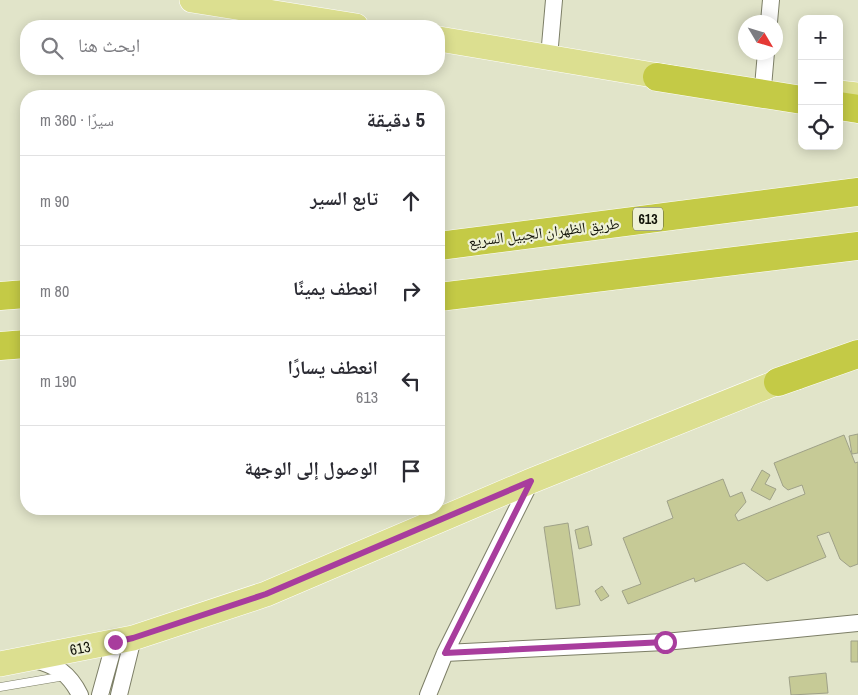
<!DOCTYPE html>
<html lang="ar">
<meta charset="utf-8">
<style>
:root{--surface:#fff;--page:#f2f2f3;--text:#2b2b33;--muted:#7c7c81;--line:#e1e1e2}
body{margin:0;font-family:"Archivo Narrow","Noto Naskh Arabic",sans-serif;background:var(--page);color:var(--text);direction:rtl}
.controls{position:absolute;right:15px;top:15px;display:grid;overflow:hidden;border-radius:10px;box-shadow:0 2px 12px #0003}
.controls button{width:45px;height:45px;display:grid;place-items:center;padding:0;border:0;border-bottom:1px solid var(--line);background:var(--surface);color:var(--text);font:25px sans-serif}
.compass{position:absolute;left:738px;top:15px;width:45px;height:45px;border-radius:50%;background:var(--surface);box-shadow:0 2px 12px #0003;rotate:128deg}
.stop{position:absolute;width:15px;height:15px;margin:-11px;border:4px solid #a83d9d;border-radius:50%;background:#fff}
.stop.end{background:#a83d9d;border-color:#fff;box-shadow:0 1px 5px #0008}
.list{margin:0;padding:0;list-style:none}
h2{display:flex;justify-content:space-between;align-items:center;height:65px;margin:0;padding:0 20px;font-size:21px}
h2 small{font-size:16px;font-weight:400;color:var(--muted)}
.list li{display:grid;grid-template-columns:32px 1fr auto;gap:15px;align-items:center;box-sizing:border-box;height:90px;padding:0 20px;border-top:1px solid var(--line)}
.list b{display:block;font-size:19px;white-space:nowrap}
.list p{margin:0;font-size:16px;white-space:nowrap;color:var(--muted)}
.list em{font-size:16px;font-style:normal;color:var(--muted)}
.icon{flex:none;width:28px;height:28px;fill:none;stroke:currentColor;stroke-width:2;stroke-linecap:round;stroke-linejoin:round}
.map{position:relative;flex:none;width:858px;height:695px;overflow:hidden;direction:ltr}
.search{position:absolute;background:var(--surface);box-shadow:0 2px 12px #0003;left:20px;top:20px;width:425px;height:55px;display:flex;align-items:center;gap:12px;box-sizing:border-box;padding:0 18px;border-radius:20px;color:var(--muted);font-size:19px}
.panel{position:absolute;background:var(--surface);box-shadow:0 2px 12px #0003;left:20px;top:90px;width:425px;height:425px;border-radius:20px;direction:rtl}
.map>svg:first-child{display:block}
.building{fill:#c6ca96;stroke:#9fa188}
.lines{fill:none;stroke-linecap:round;stroke-linejoin:round}
.lane-casing{stroke:#7c7e66;stroke-width:9}
.street-casing{stroke:#7c7e66;stroke-width:18}
.primary-casing{stroke:#fff;stroke-width:26}
.highway-casing{stroke:#fff;stroke-width:29}
.lane{stroke:#fff;stroke-width:8}
.street{stroke:#fff;stroke-width:16}
.primary{stroke:#dcdf90;stroke-width:25}
.highway{stroke:#c4ca46;stroke-width:28}
.route{stroke:#a83d9d;stroke-width:6}
.labels{text-anchor:middle;dominant-baseline:central;stroke-width:4.5;stroke-linejoin:round;paint-order:stroke}
.shield{fill:#eef1d6;stroke:#555647;stroke-width:1}
.shield-label{font-size:14px;font-weight:bold;fill:#13140a}
.street-label{font-size:15px;fill:#13140a;stroke:#eef1d6}
</style>
<div class="map">
<svg width="858" height="695" viewBox="0 0 858 695">
<rect width="100%" height="100%" fill="#e1e4c9"/>
<path class="building" d="M858 434V453L852 454 849 436Z
M844 435 855 463 858 462V564L850 567 840 559 829 532 817 536 826 557 767 581 744 563 695 582 694 578 628 604 622 591 641 584 623 538 673 518 667 501 723 479 730 497 742 492 746 502 735 515 738 521 805 494 802 485 788 490 783 486 774 463Z
M762 470 770 475 765 484 776 489 770 500 751 490Z
M568 523 580 605 556 609 544 527Z
M588 526 592 545 579 549 575 530Z
M602 586 609 596 601 601 595 591Z
M851 641H858V662H851Z
M826 673 828 693 791 695 789 677Z"/>
<g class="lines">
<g class="lane-casing">
<path id="lane" d="M0 687 65 676"/>
</g>
<g class="street-casing">
<path id="street" d="M769 22 771 0
M549 57 554 0
M763 87 766 52
M445 653 665 642 858 623
M35 660C57 666 69 673 80 695
M100 695 115 641
M119 695 133 638
M428 695 445 653 531 481"/>
</g>
<g class="primary-casing">
<path id="primary" d="M192 0 356 26
M439 39 677 79
M839 93 858 95
M0 664 133 638 266 594 531 481 778 382 797 377"/>
</g>
<g class="highway-casing">
<path id="highway" d="M657 77 802 100
M839 106 858 109
M439 246 858 192
M0 296 26 294
M439 297 858 246
M0 346 26 344
M778 382 858 354"/>
</g>
<use href="#lane" class="lane"/>
<use href="#street" class="street"/>
<use href="#primary" class="primary"/>
<use href="#highway" class="highway"/>
</g>
<g class="lines">
<path class="route" d="M115 642 133 638 266 594 531 481 445 653 665 642"/>
</g>
<g class="labels">
<rect class="shield" x="633" y="207.5" width="30" height="23" rx="4"/>
<g class="shield-label">
<text x="648" y="219">613</text>
</g>
<g class="street-label">
<text transform="translate(544 232) rotate(-7)">طريق الظهران الجبيل السريع</text>
<text transform="translate(80 648) rotate(-11)">613</text>
</g>
</g>
</svg>
<div class="controls">
<button>+</button>
<button>−</button>
<button><svg class="icon" aria-label="locate" viewBox="0 0 24 24"><circle cx="12" cy="12" r="6"/><path d="M12 2v4M12 18v4M2 12h4M18 12h4"/></svg></button>
</div>
<svg class="compass" viewBox="-18 -18 36 36"><path d="M0-13l5 13h-10z" fill="#e53935"/><path d="M0 13l5-13h-10z" fill="#7c7c81"/></svg>
<div class="stop" style="left:665px;top:642px"></div>
<div class="stop end" style="left:115px;top:642px"></div>
<div class="search"><svg class="icon" aria-label="search" viewBox="0 0 24 24"><circle cx="10" cy="10" r="6"/><path d="M15 15l6 6"/></svg>ابحث هنا</div>
<section class="panel">
<h2>5 دقيقة<small>سيرًا · 360 m</small></h2>
<ul class="list">
<li><svg class="icon" aria-label="ahead" viewBox="0 0 24 24"><path d="M12 20V5M6 11l6-6 6 6"/></svg><div><b>تابع السير</b></div><em>90 m</em></li>
<li><svg class="icon" aria-label="right" viewBox="0 0 24 24"><path d="M7 20v-9h11M14 6l5 5-5 5"/></svg><div><b>انعطف يمينًا</b></div><em>80 m</em></li>
<li><svg class="icon" aria-label="left" viewBox="0 0 24 24"><path d="M17 20v-9H6M10 6l-5 5 5 5"/></svg><div><b>انعطف يسارًا</b><p>613</p></div><em>190 m</em></li>
<li><svg class="icon" aria-label="arrive" viewBox="0 0 24 24"><path d="M6 21V4h12l-3 4 3 4H6"/></svg><div><b>الوصول إلى الوجهة</b></div></li>
</ul>
</section>
</div>
